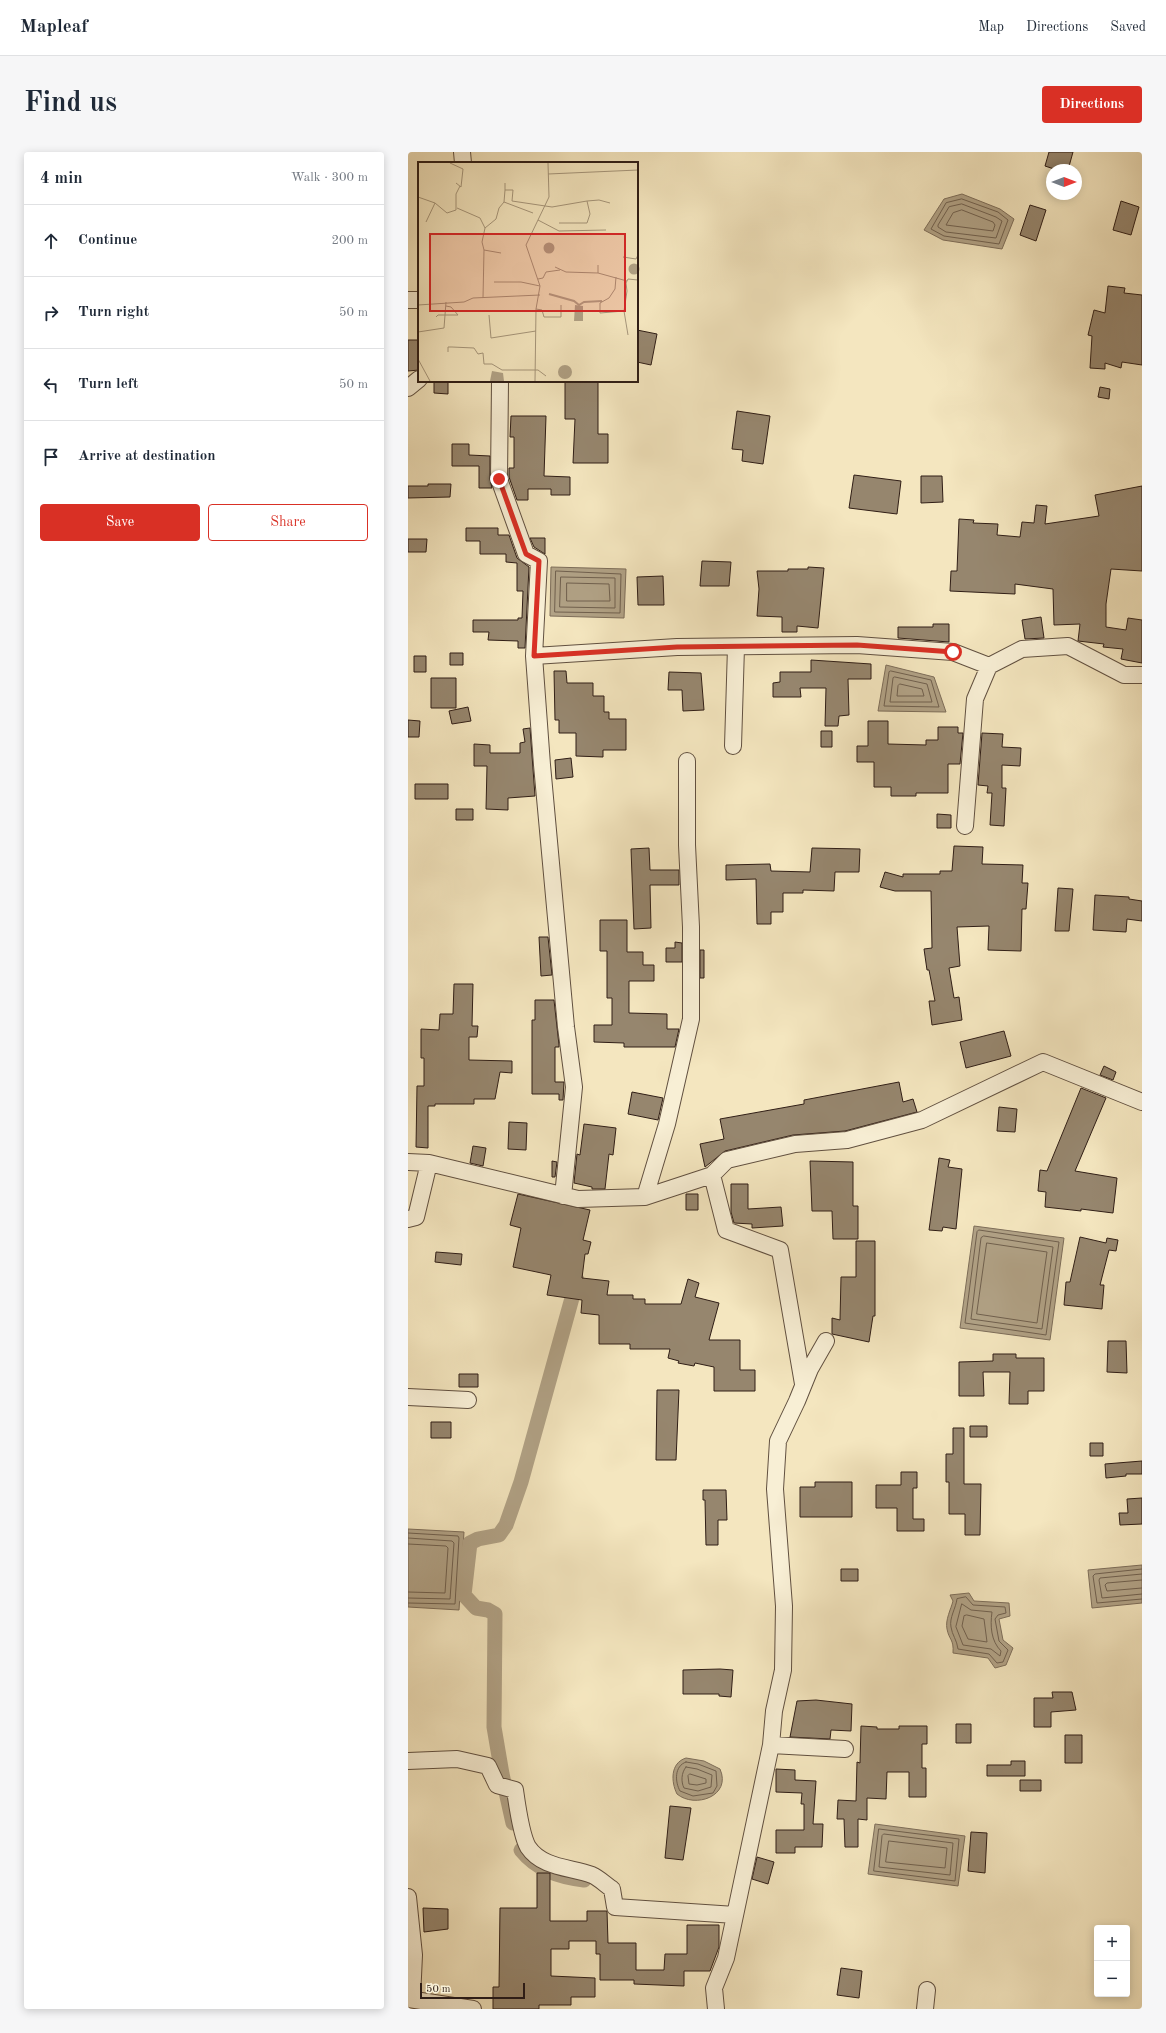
<!DOCTYPE html>
<meta charset="utf-8">
<style>
:root{--surface:#fff;--page:#f6f6f7;--text:#1f2937;--muted:#747a83;--line:#e0e1e3;--accent:#d93025}
body{margin:0;font-family:"Old Standard TT",serif;background:var(--page);color:var(--text)}
.controls{position:absolute;right:12px;bottom:12px;display:grid;overflow:hidden;border-radius:4px;box-shadow:0 2px 10px #0003}
.controls button{width:36px;height:36px;display:grid;place-items:center;padding:0;border:0;border-bottom:1px solid var(--line);background:var(--surface);color:var(--text);font:20px sans-serif}
.compass{position:absolute;left:638px;top:12px;width:36px;height:36px;border-radius:50%;background:var(--surface);box-shadow:0 2px 10px #0003;rotate:90deg}
.scale{position:absolute;left:12px;bottom:10px;width:105px;box-sizing:border-box;padding-left:4px;border:2px solid #301e16;border-top:0;font-size:11px;line-height:14px;white-space:nowrap;color:#301e16;-webkit-text-stroke:3px #f8efd5;paint-order:stroke}
.stop{position:absolute;width:12px;height:12px;margin:-9px;border:3px solid #d93025;border-radius:50%;background:#fff}
.stop.end{background:#d93025;border-color:#fff;box-shadow:0 1px 4px #0008}
.list{margin:0;padding:0;list-style:none}
h2{display:flex;justify-content:space-between;align-items:center;height:52px;margin:0;padding:0 16px;font-size:17px}
h2 small{font-size:13px;font-weight:400;color:var(--muted)}
.list li{display:grid;grid-template-columns:26px 1fr auto;gap:12px;align-items:center;box-sizing:border-box;height:72px;padding:0 16px;border-top:1px solid var(--line)}
.list b{display:block;font-size:15px;white-space:nowrap}
.list em{font-size:13px;font-style:normal;color:var(--muted)}
.actions{display:flex;gap:8px;padding:12px 16px}
.actions a{flex:1;padding:9px 0;border:1px solid var(--accent);border-radius:4px;text-align:center;font-size:14px;color:var(--accent)}
.actions .main{background:var(--accent);color:#fff}
.icon{flex:none;width:22px;height:22px;fill:none;stroke:currentColor;stroke-width:2;stroke-linecap:round;stroke-linejoin:round}
.map{position:relative;flex:none;width:734px;height:1857px;overflow:hidden;border-radius:4px}
header{display:flex;align-items:center;gap:24px;box-sizing:border-box;height:56px;padding:0 20px;background:var(--surface);border-bottom:1px solid var(--line)}
header strong{font-size:19px}
nav{display:flex;gap:22px;margin-inline-start:auto;font-size:14px}
.intro{display:flex;align-items:center;justify-content:space-between;box-sizing:border-box;height:96px;padding:0 24px}
h1{margin:0;font-size:28px}
.button{padding:10px 18px;border-radius:4px;background:var(--accent);color:#fff;font-size:14px;font-weight:700}
main{display:flex;gap:24px;padding:0 24px}
aside{flex:1;background:var(--surface);border-radius:4px;box-shadow:0 2px 10px #0003}
.map>svg:first-child{display:block}
.water{fill:#b1a286;stroke:#7d6d59}
.lines{fill:none;stroke-linecap:round;stroke-linejoin:round}
.shore{stroke:#70604e;stroke-width:1}
.canal{stroke:#b1a286;stroke-width:15}
.building{fill:#96866e;stroke:#301e16}
.minor-casing{stroke:#615040;stroke-width:18}
.minor{stroke:#f8efd5;stroke-width:16}
.route{stroke:#d93025;stroke-width:5}
.inset-river{fill:none;stroke:#b1a286;stroke-width:2}
.inset-road{fill:none;stroke:#a6967b;stroke-width:1}
.view{fill:#d62828;fill-opacity:0.15;stroke:#d62828;stroke-width:2}
.inset-edge{fill:none;stroke:#301e16;stroke-width:2}
</style>
<header>
<strong>Mapleaf</strong>
<nav><a>Map</a><a>Directions</a><a>Saved</a></nav>
</header>
<div class="intro"><h1>Find us</h1><a class="button">Directions</a></div>
<main>
<aside>
<h2>4 min<small>Walk · 300 m</small></h2>
<ul class="list">
<li><svg class="icon" aria-label="ahead" viewBox="0 0 24 24"><path d="M12 20V5M6 11l6-6 6 6"/></svg><div><b>Continue</b></div><em>200 m</em></li>
<li><svg class="icon" aria-label="right" viewBox="0 0 24 24"><path d="M7 20v-9h11M14 6l5 5-5 5"/></svg><div><b>Turn right</b></div><em>50 m</em></li>
<li><svg class="icon" aria-label="left" viewBox="0 0 24 24"><path d="M17 20v-9H6M10 6l-5 5 5 5"/></svg><div><b>Turn left</b></div><em>50 m</em></li>
<li><svg class="icon" aria-label="arrive" viewBox="0 0 24 24"><path d="M6 21V4h12l-3 4 3 4H6"/></svg><div><b>Arrive at destination</b></div></li>
</ul>
<div class="actions"><a class="main">Save</a><a>Share</a></div>
</aside>
<div class="map">
<svg width="734" height="1857" viewBox="0 0 734 1857">
<rect width="100%" height="100%" fill="#f4e6bf"/>
<filter id="stains"><feTurbulence type="fractalNoise" baseFrequency=".005" numOctaves="4"/><feColorMatrix values="0 0 0 0 .2 0 0 0 0 .09 0 0 0 0 .02 0 0 0 .5 -.17"/></filter>
<radialGradient id="worn" r=".72"><stop offset=".6" stop-color="#630" stop-opacity="0"/><stop offset="1" stop-color="#630" stop-opacity=".3"/></radialGradient>
<path class="water" d="M554 42 592 57 606 67 594 97 535 88 516 78 536 47Z
M143 415 218 417 216 466 142 464Z
M478 513 526 525 538 560 470 559Z
M566 1074 656 1086 642 1188 552 1176Z
M0 1377 56 1380 51 1458 0 1455Z
M734 1413V1451L684 1456 680 1418Z
M561 1441 566 1449 601 1451 602 1464 591 1467 595 1488 605 1496 598 1513 587 1516 580 1506 545 1501C546 1487 541 1488 539 1477 537 1468 543 1457 545 1449L542 1443Z
M278 1606 296 1609 312 1617C324 1644 287 1657 269 1642 263 1630 262 1611 278 1606Z
M467 1672 557 1684 550 1734 460 1722Z"/>
<g class="lines">
<path class="shore" d="M554 47 590 60 600 68 591 92 536 84 523 77 538 51Z
M554 52 588 65 594 69 588 86 538 80 530 75V73L541 55Z
M554 58 585 70 587 73 585 79 538 73 545 61Z
M148 419 213 422 212 461 147 460Z
M153 425 207 426V456L152 455Z
M159 431 201 432 202 449H159Z
M483 519 523 528 531 555 476 554 481 520Z
M487 525 519 532 524 550H482L485 526Z
M492 532 514 537 516 544H489L490 534Z
M571 1078 651 1090 638 1183 557 1171 569 1080Z
M576 1084 645 1095 634 1177 563 1167 573 1086Z
M579 1091 639 1100 629 1171 569 1162Z
M0 1381 50 1384 51 1386 47 1452 0 1451
M0 1386 44 1389 46 1391 42 1447 0 1446
M0 1392 38 1394 40 1396 37 1441 0 1440
M734 1417 687 1422 685 1424 689 1451 734 1447
M734 1422 692 1426 691 1428 694 1446 734 1442
M734 1428 699 1431 697 1433 699 1439 734 1436
M558 1445 565 1453 597 1455 598 1461 590 1463 587 1467 591 1489 600 1498 595 1510 589 1511 581 1502 550 1497C549 1488 544 1483 543 1475 541 1466 548 1456 549 1447Z
M554 1452 563 1458 584 1460C582 1474 583 1489 593 1499L592 1504 583 1497 555 1493 548 1475Z
M559 1463 576 1467 579 1490 560 1487 554 1474 556 1464Z
M278 1610 290 1612 308 1619 309 1634 305 1641 285 1644 272 1639C267 1630 266 1614 278 1610Z
M278 1615 289 1617 304 1623 303 1635 290 1639 276 1636C273 1630 273 1621 278 1615Z
M282 1622 298 1627V1631L289 1633 281 1632 280 1624Z
M471 1677 551 1687 547 1729 466 1719Z
M476 1682 545 1691 542 1723 471 1715 474 1684Z
M481 1689 539 1696 537 1716 478 1710Z"/>
<path class="canal" d="M105 1671 94 1622 86 1575 87 1462 80 1458 68 1456 56 1443 62 1391 70 1387 91 1383 98 1373 113 1330 169 1128
M113 1698C129 1718 151 1725 176 1728"/>
</g>
<path class="building" d="M641 0H665L660 18H649L637 14Z
M713 49 731 55 723 83 705 78Z
M622 53 638 58 628 89 612 83Z
M700 134 717 136 716 141 734 143V213L714 210 713 216 697 211V217L682 216 684 184 680 183 686 158 697 161Z
M229 178 249 182 243 213 229 210Z
M0 188H11V218L0 219Z
M26 229H40V242L26 241Z
M157 229H190V282H200V311H165L167 267H157Z
M692 235 702 237 701 247 690 245Z
M329 259 362 264 355 312 334 309 335 298 324 297Z
M103 264H138L136 324 162 325V343H143V337H120V348H109L101 325V316H106V285H102Z
M44 292H61V303L82 304V327L84 336H71V314H44Z
M446 323 493 329 489 362 441 356Z
M513 324H534L535 350 513 351Z
M20 332H43L42 345 0 346V334H20Z
M734 334V419L703 417 698 452V475L718 478 720 466 734 468V511L713 507 715 497 695 495 696 492 670 489 672 472 646 473 645 437 607 432V442L542 439 543 419H549L551 367 566 368 565 371 590 372 589 383 612 385 614 370 626 371 628 353 639 354 637 372 691 364 687 343Z
M58 376H90V383H101L109 406 121 415 117 496H110V489L80 488 81 480H65V468H110V466H114L115 439H109V411L98 410V402H72V389H58Z
M122 386H137V402L126 395Z
M0 387H19L18 400H0Z
M294 409 323 410 321 434H292Z
M400 415 416 416 410 476 389 474V480H374V465L349 464 351 437 349 419H380V417H400Z
M255 424 256 453H230L229 425Z
M633 465 636 486 617 487 614 468Z
M525 472H541V490L490 486V475H525Z
M42 501H55V513H42Z
M6 504H18V520H6Z
M403 508 463 512V527H440L441 563 431 564 430 574H417L418 536H392L393 545H365V531L372 530V520H403Z
M146 519H158L159 531H185V544H196V560H201V567H218V598H195V605L168 604V581H151V568H147Z
M261 520 293 521 296 558 275 559 274 538H260Z
M23 526H48V556H23Z
M60 555 63 569 44 572 41 559Z
M0 568 12 569 11 585H0Z
M460 569H480V592L518 593V588H530V575H550V581H555L552 612H540V641H508V644H483V635H466V610H449V594H460Z
M122 576 127 644 100 646V658L78 657 79 614H66V592L82 593V601H112V591L117 590 115 577Z
M413 579H424V595H413Z
M574 581 595 582 594 595 613 596 612 614 594 613V636H598L596 674 582 673 584 641H579L580 634 570 633Z
M163 606 165 625 148 627 147 608Z
M7 632H40V647H7Z
M48 657H65V668H48Z
M529 662 543 663V676H529Z
M546 694 575 695 574 712 615 713 614 731H620L618 757H614L613 799 580 798 581 774 549 775 552 814 541 816 546 846 551 845 554 868 524 873 521 849H527L521 818H519L516 797 524 796 523 739H487L472 735 477 720 495 725V722H532V719H544Z
M241 696 242 718H271V733H242L243 776 226 777 223 697Z
M404 696 452 697 451 720H427L426 739 395 738V741H375V760H363V772H349L348 727 318 728V713L362 712 363 719 402 720Z
M650 736 665 737 661 779H647Z
M687 743 721 745V747L734 749V769L719 767 718 780 685 778Z
M192 768H219V800H235V813H246V829H221V861L259 862V877H271L267 895H216V891L186 890V873H204V846H199V799H192Z
M131 785H140L144 823 133 824Z
M267 790 274 791V810H258V796H267Z
M292 798H296V826H292Z
M46 832H65L64 874H70L69 885H61V908L104 909V921L92 920 87 947H66V952H27V954H20V996L8 995 9 934H16V906H13V877L31 878 32 862H45Z
M127 848H146L151 893V895H147V930H156L155 948H151V942H124V868H127Z
M596 879 603 904 558 916 552 890Z
M696 914 708 920 705 928 692 923Z
M491 930 495 950 505 947 509 960 437 979 385 983 317 999 297 1015 292 992 316 987 312 967 396 952V948Z
M673 936 698 946 667 1019 709 1026 705 1061 673 1057V1059L637 1055 638 1040 630 1039 632 1018 639 1019Z
M224 940 255 946 250 968 220 962Z
M591 955 609 957 607 980 589 979Z
M101 970 119 971 118 998 100 997Z
M176 972 208 976 205 1003 201 1002 197 1037H184V1035L166 1031 169 1002 172 1003Z
M65 994 78 996 75 1014 62 1011Z
M531 1006 542 1008 540 1015 554 1017 548 1077 535 1075 534 1079 521 1078Z
M144 1009 149 1010 147 1025H144Z
M402 1009 445 1010V1054H450V1087H425L424 1059H404Z
M323 1032H340V1057L373 1055 375 1074 344 1076V1072L326 1071 323 1060Z
M110 1042 182 1058 175 1088 183 1090 180 1102H177L174 1126 201 1129 199 1143H225V1147H237V1152H273L280 1127 291 1131 287 1145 311 1151 301 1188H332V1218H347V1239H306V1215L287 1211 286 1214 270 1211 271 1209 260 1206 262 1197H222V1192H191V1163L173 1161 174 1148 139 1143 143 1123 105 1115 113 1076 102 1073Z
M278 1042H290V1058H278Z
M672 1085 698 1091 699 1086 710 1088 708 1099 701 1098 692 1133H696L694 1157 656 1153 658 1130H662Z
M448 1089H467V1164H465L461 1190 424 1182V1166L432 1168 433 1125H448Z
M28 1100 54 1102 53 1113 27 1110Z
M700 1189H718L719 1221 699 1220Z
M585 1202H608V1206H636V1239H620V1252H601L602 1220H575L576 1244H551V1210L585 1209Z
M51 1222H70V1235H51Z
M249 1238H271L268 1308H248Z
M23 1270H43V1286H23Z
M562 1274H579V1285H562Z
M545 1276H556V1332H573L572 1383H557V1362H541V1330H538V1302H545Z
M682 1291H695V1304H682Z
M734 1309V1322H718V1324L698 1326 697 1312Z
M493 1320H509V1336H505V1367H516V1379H489V1356H468V1333H493Z
M407 1330H444V1365H392V1335H407Z
M295 1338H318L319 1368H310V1393H298L297 1348H295Z
M734 1346V1372L712 1373 711 1361H720L719 1347Z
M433 1417H450V1429H433Z
M312 1517 325 1518 323 1545 311 1544V1542H275V1518Z
M644 1540H664L668 1558 643 1560V1575H626V1546H645Z
M408 1548 444 1552 443 1579 423 1578 422 1587 382 1585 389 1549Z
M548 1572H563V1591H548Z
M453 1574 469 1575V1577H491V1574H519V1592H514V1616H518V1645H501V1620H479L478 1647 459 1646V1668L450 1667V1695H437L436 1667H429L430 1648 448 1649 449 1610 452 1611Z
M657 1583H674V1611H657Z
M603 1609H617V1624H579V1613H603Z
M368 1617 387 1618V1628L408 1629 405 1672H415L414 1695H387V1701H368V1678H396V1652H393L394 1641 368 1640Z
M612 1628H633V1639H612Z
M262 1654 283 1656 275 1708 257 1706Z
M563 1680 579 1681 577 1721 560 1719Z
M349 1705 366 1710 360 1732 344 1727Z
M129 1721H142V1769H179V1759H199L200 1791H228V1818H256L257 1802H279V1773H311V1795L302 1819H276V1834L226 1832V1828H192V1802H188V1789H161V1797H143V1824L187 1826V1845H163V1853H131V1857H85V1835H91L92 1756H129Z
M15 1756 40 1757V1777L16 1780Z
M433 1816 454 1819 451 1846 429 1843Z"/>
<g class="lines">
<g class="minor-casing">
<path id="minor" d="M54 0 55 11
M0 148H11
M92 229 91 327 118 402 131 409 126 504 134 613 158 875 166 935 155 1044
M0 236 11 227
M126 504 269 495 449 493 545 500 581 514
M325 594 328 495
M557 674 567 547 581 514 614 497 660 494 716 523H734
M0 1010 21 1011 170 1047 237 1045 304 1023 319 1008 387 992 439 988 514 968 635 910 734 950
M304 1023 318 1078 372 1098 395 1232
M237 1045 259 972 283 867V775L279 693V609
M0 1067 8 1065 21 1011
M0 1245 60 1248
M363 1593 366 1559 375 1518 376 1454 367 1337 370 1289 389 1249 402 1217 418 1189
M0 1609 49 1607 80 1614 89 1633 107 1638C109 1652 113 1683 120 1695 134 1716 162 1715 184 1723 191 1726 198 1733 204 1737L207 1755 327 1763
M0 1745 6 1803 4 1846
M0 1847 65 1857
M308 1857 306 1836 318 1806 363 1593 437 1597
M517 1857 519 1838"/>
</g>
<use href="#minor" class="minor"/>
</g>
<g class="lines">
<path class="route" d="M91 327 118 402 131 409 126 504 269 495 449 493 545 500"/>
</g>
<g transform="translate(10 10)">
<rect width="220" height="220" fill="#f4e6bf"/>
<path d="M125.5 86a5.5 5.5 0 1 1 11 0a5.5 5.5 0 1 1-11 0ZM210.5 107a5.5 5.5 0 1 1 11 0a5.5 5.5 0 1 1-11 0ZM157 143 165 144V159H156ZM140 210a7 7 0 1 1 14 0a7 7 0 1 1-14 0ZM74 209 85 211 86 219H72Z" fill="#b1a286"/>
<path class="inset-river" d="M131 132 156 139 161 143 166 140 184 139"/>
<path class="inset-road" d="M32 1 45 7 43 25 38 21M130 12 220 8M87 21V28H95L94 39 134 45 169 39 172 52 169 61H141M0 35 17 41 29 51 38 48V32L42 24M169 39 181 38 192 41M86 40 115 51M39 46 62 56 67 66 64 80 66 88 83 91M120 58 141 69 188 68M8 60 17 41M67 66 78 57 81 46 86 40 87 28M205 95 218 97 220 93M180 103V111L209 119M137 105 148 110 180 111M198 115 197 127 191 136 182 141V151L206 149M120 117 125 116 128 110 142 108M76 120H103L122 124M65 136 66 88M0 143 46 140 55 136 122 133M118 147 124 148 126 155H143V143M71 153 73 176 118 169M18 155 20 153H40L33 145 28 144M0 170 26 166 28 140M210 173 206 149 209 129 208 121 210 117 220 118M30 190V185H34L56 186 60 192 65 191 66 202H74L84 208H120L128 214M0 197 12 219M117 219 118 147 122 124 108 83 131 35 130 1"/>
<path class="view" d="M12 72H207V149H12Z"/>
<rect width="220" height="220" class="inset-edge"/>
</g>
<rect width="100%" height="100%" filter="url(#stains)"/>
<rect width="100%" height="100%" fill="url(#worn)"/>
</svg>
<div class="controls">
<button>+</button>
<button>−</button>
</div>
<svg class="compass" viewBox="-18 -18 36 36"><path d="M0-13l5 13h-10z" fill="#e53935"/><path d="M0 13l5-13h-10z" fill="#747a83"/></svg>
<div class="scale">50 m</div>
<div class="stop" style="left:545px;top:500px"></div>
<div class="stop end" style="left:91px;top:327px"></div>
</div>
</main>
